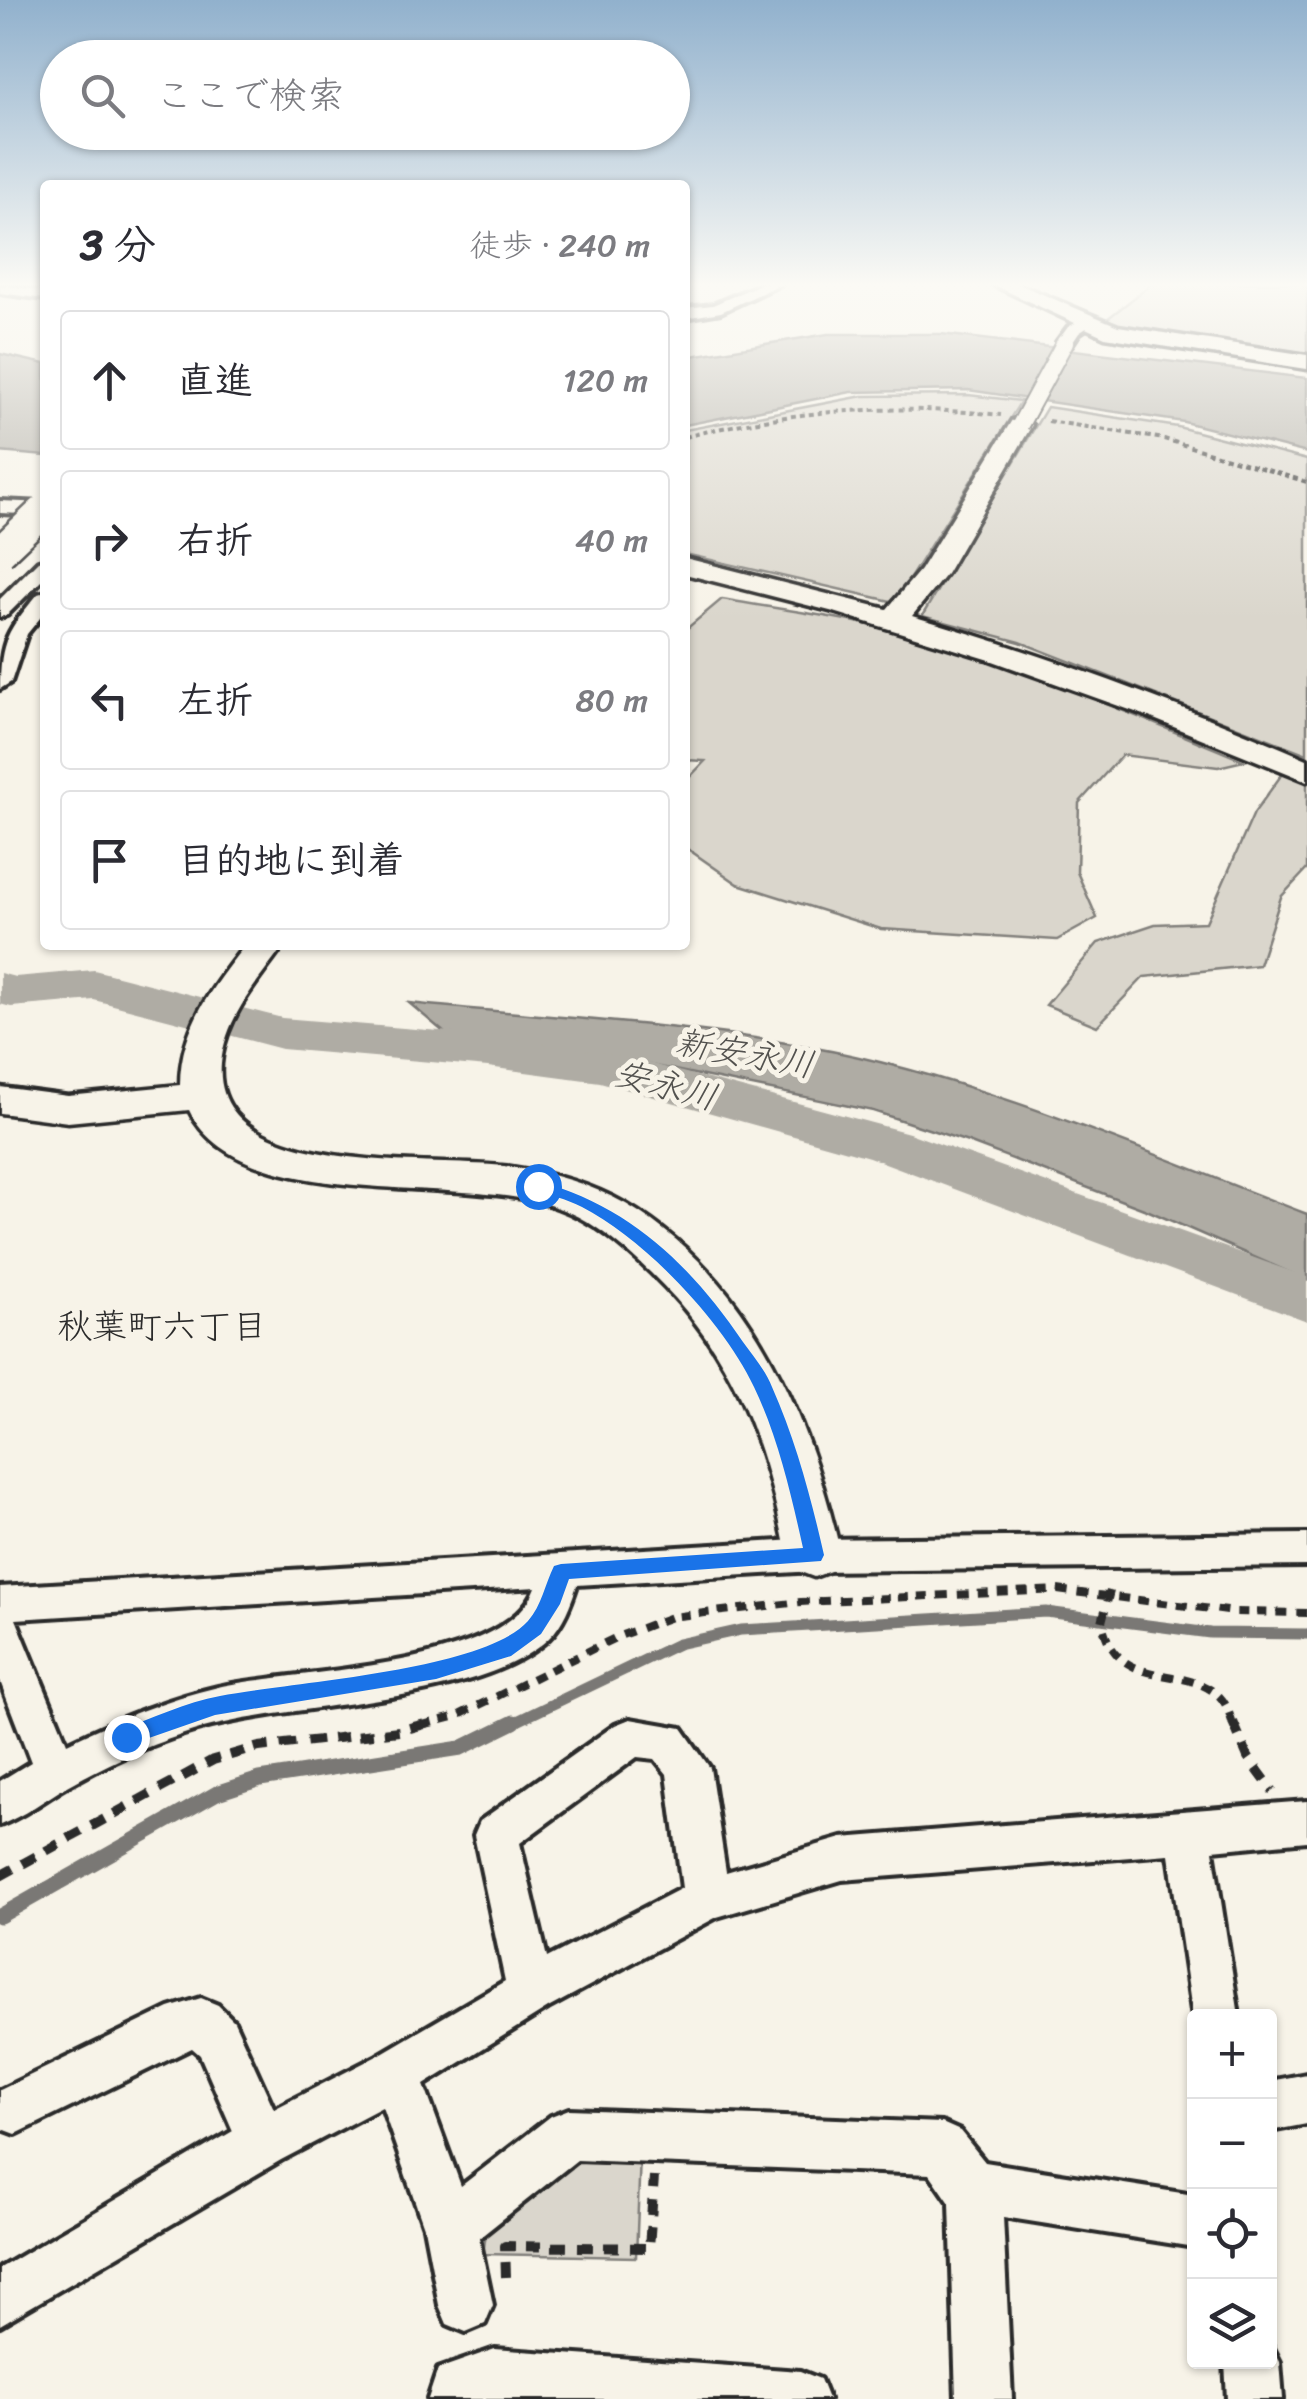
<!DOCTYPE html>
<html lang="ja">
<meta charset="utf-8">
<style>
:root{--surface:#fff;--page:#f7f7f7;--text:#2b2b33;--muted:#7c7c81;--line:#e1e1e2}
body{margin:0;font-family:Sriracha,"Klee One",sans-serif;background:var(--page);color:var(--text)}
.controls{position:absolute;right:30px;bottom:30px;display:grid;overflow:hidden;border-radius:10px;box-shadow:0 2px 8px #0004}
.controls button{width:90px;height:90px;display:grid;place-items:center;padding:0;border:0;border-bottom:2px solid var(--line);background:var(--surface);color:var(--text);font:50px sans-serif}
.stop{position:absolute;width:30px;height:30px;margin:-22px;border:8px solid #1a73e8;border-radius:50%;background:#fff}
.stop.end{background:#1a73e8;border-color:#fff;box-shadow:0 2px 10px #0008}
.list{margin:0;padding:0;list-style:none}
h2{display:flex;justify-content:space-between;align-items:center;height:130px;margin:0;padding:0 40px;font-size:42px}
h2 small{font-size:32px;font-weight:400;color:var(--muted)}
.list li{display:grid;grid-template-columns:65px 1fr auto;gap:30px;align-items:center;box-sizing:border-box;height:140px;margin:0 20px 20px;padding:0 20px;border:2px solid var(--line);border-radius:10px}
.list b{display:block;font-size:38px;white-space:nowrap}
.list em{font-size:32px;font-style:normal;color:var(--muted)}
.icon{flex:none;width:55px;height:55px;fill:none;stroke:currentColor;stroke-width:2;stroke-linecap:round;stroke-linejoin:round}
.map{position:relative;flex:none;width:1307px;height:2399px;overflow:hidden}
.search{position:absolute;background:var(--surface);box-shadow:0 2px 8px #0004;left:40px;top:40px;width:650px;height:110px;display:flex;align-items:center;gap:25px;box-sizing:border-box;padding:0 35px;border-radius:55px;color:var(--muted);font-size:38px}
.panel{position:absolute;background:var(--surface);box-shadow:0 2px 8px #0004;left:40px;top:180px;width:650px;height:770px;border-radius:10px}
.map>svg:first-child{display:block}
.green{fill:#dad6cc;stroke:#82807c;stroke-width:2.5}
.water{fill:#afaca4;stroke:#7a7874;stroke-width:2.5}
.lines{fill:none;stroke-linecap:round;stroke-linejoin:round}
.stream-far1{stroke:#7a7874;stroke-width:11}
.stream{stroke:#7a7874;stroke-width:15}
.river{fill:#afaca4;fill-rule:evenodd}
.street-casing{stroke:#2b2b2b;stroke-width:8}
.secondary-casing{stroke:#2b2b2b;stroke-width:7}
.path-far2{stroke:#2b2b2b;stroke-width:4;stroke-dasharray:5 4;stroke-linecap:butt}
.path-far1{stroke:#2b2b2b;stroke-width:8;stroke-dasharray:11 9;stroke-linecap:butt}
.path{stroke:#2b2b2b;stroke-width:10;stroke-dasharray:15 11;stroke-linecap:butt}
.street{fill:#f7f3e8;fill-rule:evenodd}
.secondary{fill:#f7f3e8;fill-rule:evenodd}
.street-bridge-casing{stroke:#2b2b2b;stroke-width:20;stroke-linecap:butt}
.secondary-bridge-far1-casing{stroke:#2b2b2b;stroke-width:26;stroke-linecap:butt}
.secondary-bridge-casing{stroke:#2b2b2b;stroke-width:35;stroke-linecap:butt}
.street-bridge{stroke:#f7f3e8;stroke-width:16}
.secondary-bridge-far1{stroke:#f7f3e8;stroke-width:22}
.secondary-bridge{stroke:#f7f3e8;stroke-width:30}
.route{fill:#1a73e8}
.labels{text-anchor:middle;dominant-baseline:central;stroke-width:10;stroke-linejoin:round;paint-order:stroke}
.water-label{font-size:35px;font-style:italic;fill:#53524f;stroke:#f7f3e8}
.neighbourhood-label{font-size:35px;fill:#2b2b2b;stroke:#f7f3e8}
</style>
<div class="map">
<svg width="1307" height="2399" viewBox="0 0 1307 2399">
<rect width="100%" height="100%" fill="#f7f3e8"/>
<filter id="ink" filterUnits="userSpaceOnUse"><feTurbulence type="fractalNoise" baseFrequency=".01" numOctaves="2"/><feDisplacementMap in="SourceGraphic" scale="20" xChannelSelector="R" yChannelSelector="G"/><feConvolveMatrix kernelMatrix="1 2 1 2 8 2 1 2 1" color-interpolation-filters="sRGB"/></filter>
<g filter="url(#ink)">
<path class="green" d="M1153 283H1307V353L1102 323Z
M968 395 1021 401 895 602 685 554V430L863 396Z
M1047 407 1178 427 1307 460V754L1020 642 922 616Z
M722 599C776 609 833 615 887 629 1010 661 1127 712 1244 761L1218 767 1122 755 1079 803 1077 872 1097 918 1057 940 881 929 738 884 685 847V782L705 761 685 760V630Z
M1285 770 1307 780V869L1281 897 1259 965 1144 977 1097 1026 1046 1005 1098 943 1155 924 1206 922 1254 813Z
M587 2150 640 2155 636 2257 483 2254 487 2226Z"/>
<path class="water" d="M828 334H941L1307 378V453L1184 422 968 390 851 392 685 425V357Z
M0 354 45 364V456L0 452Z
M409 1003C542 1017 678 1023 810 1047 974 1076 1151 1154 1307 1214V1280L1149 1211 968 1142 873 1111 626 1060 452 1039Z"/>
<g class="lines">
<path class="stream-far1" d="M509 1725 678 1644 741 1630 1046 1612 1210 1633 1307 1634"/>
<path class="stream" d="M0 1916 217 1793 260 1779 461 1748 514 1722"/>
<path class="river" d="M94 970 282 1018 488 1035 623 1056 909 1133 1307 1277V1321L869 1157 600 1082 488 1067 282 1049 94 1000 11 1007 0 1004V973L15 977Z"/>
<g class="street-casing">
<path id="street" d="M763 283H783L721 312 685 318V308L713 305Z
M0 285 45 291V299L0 293Z
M1081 320 1094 323 1079 333 1071 345H1059L1057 342 1068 327Z
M0 501 45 503V515L0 513Z
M45 559V577L7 615 0 617V599L38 561Z
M45 592V612L27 634 11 682 0 689C0 640 8 630 38 594Z
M1307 1534V1566L814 1571 577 1585C571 1603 563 1625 549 1638 475 1708 283 1700 184 1734 143 1747 103 1766 66 1787 44 1800 24 1816 0 1825V1781L31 1762 0 1681V1587L814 1539ZM536 1587C505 1670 296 1669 218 1687 166 1699 115 1720 67 1743L16 1619Z
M630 1719 682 1728 710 1768 726 1872 842 1838 1307 1801V1841L1213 1850 1239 2016H1194V2025L1169 1854 842 1880 717 1917 548 2008 424 2085 461 2186 551 2116 569 2109 942 2123 960 2131 985 2162 1194 2195V2247L1003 2217 1012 2399H956L950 2203 930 2174 577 2160 479 2238 493 2305 485 2324 466 2332 447 2324 439 2305 424 2227 382 2107 281 2160 0 2325V2268L233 2131 200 2055 192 2048 16 2134 0 2128V2090L169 2008 201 1998 218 2005 234 2021 274 2109 377 2056 505 1981 474 1835 480 1821 615 1725ZM637 1757 655 1759 667 1774 682 1888 547 1958 520 1843Z
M1307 2074V2124L1270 2131V2081Z
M1270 2342 1280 2362 1283 2399H1227L1225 2362H1270Z
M495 2349 800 2371 820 2379 828 2399H428L438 2369Z"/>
</g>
<g class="secondary-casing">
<path id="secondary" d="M989 283H1016L1118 326 1307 355V369L1105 337Z
M1020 418 1032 425 946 574 912 616C1047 655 1178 704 1307 759V781L1144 715 990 660 834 612 685 574V558L887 609 920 570 1012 420Z
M245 945H284C260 980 229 1012 222 1056 201 1182 438 1156 511 1167 551 1173 591 1184 626 1204 753 1279 810 1419 841 1555L833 1570 814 1577 795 1570 787 1555C764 1442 736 1355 651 1273 624 1247 594 1221 558 1208 464 1172 239 1216 189 1110L68 1122 0 1113V1087L68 1096 180 1085C180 1029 211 988 245 945Z"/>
</g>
<path class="path-far2" d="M1048 421 1164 439 1307 482
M685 437C790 409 893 404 1001 415"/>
<path class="path-far1" d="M1110 1591 1102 1622C1116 1693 1184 1662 1220 1697 1227 1704 1230 1715 1233 1725
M422 1725 457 1716 617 1637 671 1617 801 1602 1057 1590 1236 1612 1307 1613"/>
<path class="path" d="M1233 1722 1248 1757 1273 1791
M0 1876 213 1760 259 1747 399 1731 432 1722
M506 2277 505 2246 649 2248 654 2177"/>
<use href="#street" class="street"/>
<use href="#secondary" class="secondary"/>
<g class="street-bridge-casing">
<path id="street-bridge" d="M1020 425 1065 342"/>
</g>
<g class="secondary-bridge-far1-casing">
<path id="secondary-bridge-far1" d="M40 514 45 509"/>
</g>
<g class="secondary-bridge-casing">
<path id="secondary-bridge" d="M0 552 42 512"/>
</g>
<use href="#street-bridge" class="street-bridge"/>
<use href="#secondary-bridge-far1" class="secondary-bridge-far1"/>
<use href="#secondary-bridge" class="secondary-bridge"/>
</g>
</g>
<linearGradient id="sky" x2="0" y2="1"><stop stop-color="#91b1cd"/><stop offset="0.46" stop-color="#fbfaf5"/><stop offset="1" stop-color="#fbfaf5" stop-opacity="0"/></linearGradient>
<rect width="1307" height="619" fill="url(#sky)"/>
<path class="route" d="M538 1181C629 1206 690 1264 743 1342 753 1356 766 1371 772 1387 796 1441 811 1498 824 1555L821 1561 569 1579 560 1604 541 1634 511 1656 436 1679 215 1715 126 1746 119 1744 116 1737 119 1730C151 1719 186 1702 220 1696 290 1682 484 1671 528 1621 542 1605 545 1584 554 1566L561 1564 803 1548C791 1494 778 1437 754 1387 724 1323 645 1239 582 1207 567 1199 548 1195 532 1189V1182Z"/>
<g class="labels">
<g class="water-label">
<text transform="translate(745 1053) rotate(10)">新安永川</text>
<text transform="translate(666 1085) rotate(15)">安永川</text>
</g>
<g class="neighbourhood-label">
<text x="162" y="1326">秋葉町六丁目</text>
</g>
</g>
</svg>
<div class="controls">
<button>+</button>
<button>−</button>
<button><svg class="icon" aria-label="locate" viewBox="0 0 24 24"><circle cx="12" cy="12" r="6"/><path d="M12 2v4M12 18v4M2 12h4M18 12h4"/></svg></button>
<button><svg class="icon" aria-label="layers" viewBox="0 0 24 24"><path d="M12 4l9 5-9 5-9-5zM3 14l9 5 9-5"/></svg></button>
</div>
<div class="stop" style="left:538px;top:1186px"></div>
<div class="stop end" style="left:126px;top:1737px"></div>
<div class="search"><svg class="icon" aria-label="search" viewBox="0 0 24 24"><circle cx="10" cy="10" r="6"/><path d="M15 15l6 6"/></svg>ここで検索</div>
<section class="panel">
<h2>3 分<small>徒歩 · 240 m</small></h2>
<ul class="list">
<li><svg class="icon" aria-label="ahead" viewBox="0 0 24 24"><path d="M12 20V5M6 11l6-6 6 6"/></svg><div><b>直進</b></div><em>120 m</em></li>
<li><svg class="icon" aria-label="right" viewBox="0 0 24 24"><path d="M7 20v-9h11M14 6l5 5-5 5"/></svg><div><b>右折</b></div><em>40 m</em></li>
<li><svg class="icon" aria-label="left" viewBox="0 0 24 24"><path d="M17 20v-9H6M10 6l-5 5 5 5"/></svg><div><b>左折</b></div><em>80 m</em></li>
<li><svg class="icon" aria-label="arrive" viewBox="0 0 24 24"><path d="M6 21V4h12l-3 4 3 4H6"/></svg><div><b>目的地に到着</b></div></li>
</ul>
</section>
</div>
